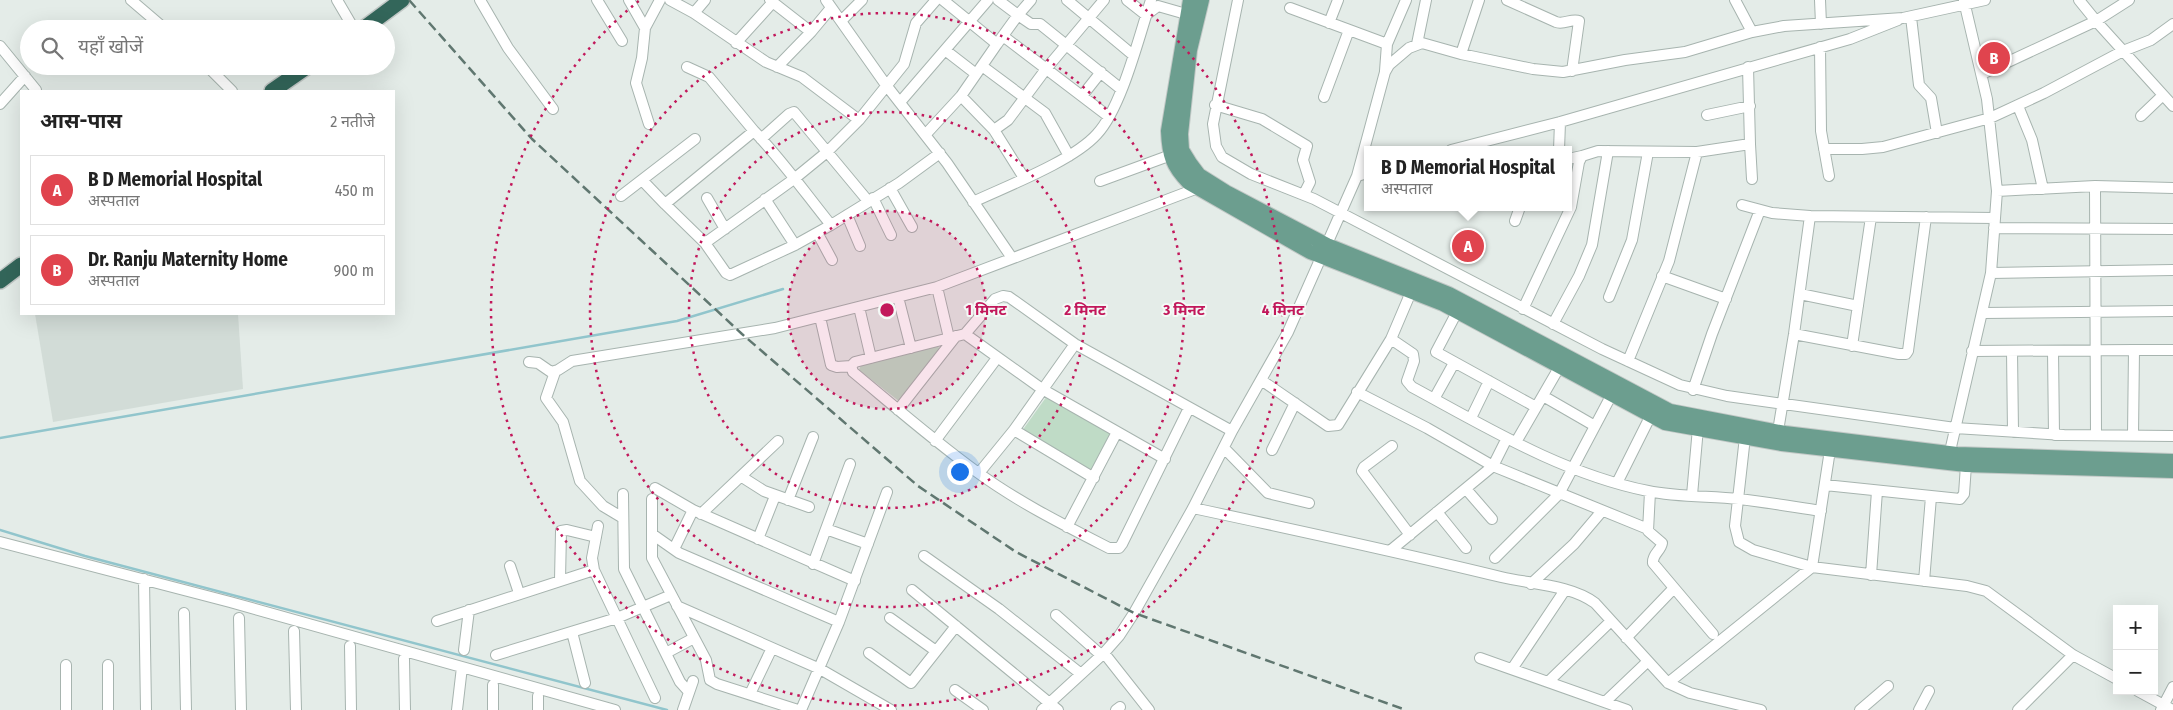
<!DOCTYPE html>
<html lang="hi">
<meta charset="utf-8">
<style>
:root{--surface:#fff;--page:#f2f2f2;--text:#222;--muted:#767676;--line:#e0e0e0;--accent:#7a4e42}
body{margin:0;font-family:"Fira Sans Condensed","Noto Sans Devanagari",sans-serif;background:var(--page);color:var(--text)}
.controls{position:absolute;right:15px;bottom:15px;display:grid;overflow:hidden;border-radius:0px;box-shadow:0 5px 20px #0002}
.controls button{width:45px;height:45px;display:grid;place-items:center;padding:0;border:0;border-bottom:1px solid var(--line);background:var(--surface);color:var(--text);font:25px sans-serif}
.you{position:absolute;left:959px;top:471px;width:18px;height:18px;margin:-12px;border:4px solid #fff;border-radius:50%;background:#1a73e8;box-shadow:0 0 0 8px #1a73e833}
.badge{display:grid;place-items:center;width:32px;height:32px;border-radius:50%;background:var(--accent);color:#fff;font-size:16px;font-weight:700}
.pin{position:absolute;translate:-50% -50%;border:2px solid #fff;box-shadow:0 1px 5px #0006}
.popup{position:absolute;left:1364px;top:146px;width:208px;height:65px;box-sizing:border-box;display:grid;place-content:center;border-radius:0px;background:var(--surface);filter:drop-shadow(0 1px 4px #0005);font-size:16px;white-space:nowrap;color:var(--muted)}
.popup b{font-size:19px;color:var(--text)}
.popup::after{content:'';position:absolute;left:50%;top:100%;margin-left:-10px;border:10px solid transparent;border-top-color:var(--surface)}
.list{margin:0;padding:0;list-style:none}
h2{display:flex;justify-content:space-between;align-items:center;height:65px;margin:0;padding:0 20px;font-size:21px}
h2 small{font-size:16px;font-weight:400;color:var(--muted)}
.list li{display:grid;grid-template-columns:32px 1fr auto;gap:15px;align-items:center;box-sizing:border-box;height:70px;margin:0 10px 10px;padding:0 10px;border:1px solid var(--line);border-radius:0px}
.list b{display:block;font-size:19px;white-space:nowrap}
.list p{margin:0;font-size:16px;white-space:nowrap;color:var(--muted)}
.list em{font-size:16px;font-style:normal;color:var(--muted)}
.icon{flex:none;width:28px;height:28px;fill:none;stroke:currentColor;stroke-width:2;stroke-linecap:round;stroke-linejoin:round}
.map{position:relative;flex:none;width:2173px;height:710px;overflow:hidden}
.search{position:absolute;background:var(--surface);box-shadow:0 5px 20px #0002;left:20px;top:20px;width:375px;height:55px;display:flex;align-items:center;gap:12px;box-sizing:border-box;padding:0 18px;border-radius:28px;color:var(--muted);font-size:19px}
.panel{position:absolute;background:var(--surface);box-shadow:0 5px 20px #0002;left:20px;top:90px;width:375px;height:225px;border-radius:0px}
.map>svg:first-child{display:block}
.built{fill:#d2dcd7}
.green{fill:#bfdbc6}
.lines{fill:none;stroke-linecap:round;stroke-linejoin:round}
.stream{stroke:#91c5cc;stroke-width:2.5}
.minor-casing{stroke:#a7b4af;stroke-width:12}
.major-casing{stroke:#c2c8c6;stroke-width:16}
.highway-casing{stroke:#c2c8c6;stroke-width:18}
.minor{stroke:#fff;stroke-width:10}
.major{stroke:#6c9e8f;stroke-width:14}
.highway{stroke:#33665a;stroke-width:15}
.rail{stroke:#607770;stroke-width:2.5;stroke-dasharray:10 5;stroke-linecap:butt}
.ring{fill:none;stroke:#c2185b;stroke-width:2.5;stroke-dasharray:2.5 5}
.centre{fill:#c2185b;stroke:#f4f9f6;stroke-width:2.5}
.ring-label{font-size:15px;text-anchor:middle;font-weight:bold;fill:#c2185b;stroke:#f4f9f6;stroke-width:4;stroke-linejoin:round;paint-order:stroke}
</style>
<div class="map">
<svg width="2173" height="710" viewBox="0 0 2173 710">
<rect width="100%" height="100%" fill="#e4ece8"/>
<path class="built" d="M35 314H238L243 389 53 422Z"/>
<path class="green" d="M938 346 940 350 900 402 859 370 861 365Z
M1047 396 1114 431 1092 472 1022 431Z"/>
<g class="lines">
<path class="stream" d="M0 438 677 321 783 289
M0 530 85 556 667 710"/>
<g class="minor-casing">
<path id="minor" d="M131 0 165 29
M337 0 354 29
M480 0 508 48 553 109
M597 0 622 41
M629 0 645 28 660 0
M670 0 694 13
M705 0 694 13 766 62 802 77 859 120
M770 0 811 32 777 67
M826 0 886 85 947 163 1012 258
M936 0 916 23 904 64 859 120 827 152 794 179 705 243 665 204 754 131C782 160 806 194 831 225L899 183 940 153
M943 0 997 44 1018 15 1031 24H1040L1121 89
M998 0 1018 15 1031 0
M1067 0 1133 55
M1127 0 1146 15 1158 6 1186 14
M1238 0 1213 124 1216 146 1222 157 1251 174 1314 199 1602 349 1680 385 1727 396 1955 428 2064 435 2173 436
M1507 0 1556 22C1564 25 1572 18 1579 21L1572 71
M1735 0 1752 32
M1820 0 1821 24
M2079 0 2096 21 2173 106
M1290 8 1387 44
M1911 17 1919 85 1931 98 1937 133
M842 20 862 0
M1329 23 1338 0
M645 28 642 58 636 83 649 124
M811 32 831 8
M1003 36 1108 116
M736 43 773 2
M1417 44 1426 0
M0 46 36 90
M1820 47 1821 131 1829 176
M945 50 976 74
M1461 54 1479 0
M207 66 232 91
M982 66 1045 113 1069 156
M687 67 709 77 754 131
M1385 71 1387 44 1406 0
M1982 74 2096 21 2129 0
M961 96 994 130 1024 178
M1082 96 1101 72
M1324 97 1349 30
M901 101 988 0
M0 104 25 76
M1215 105 1262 119 1307 146 1303 160 1310 182 1304 194
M2018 106 2032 140 2043 189
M1707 115 1750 106
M2141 116 2163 95
M994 130 1008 120 1046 69 1104 0
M926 134 961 96 997 44
M761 139 789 114 794 112 868 201
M1750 144 1752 179
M1824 149H1862L1883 147 1990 118 2044 93 2123 51 2151 40 2173 24
M1451 150 1560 122 1850 39 1898 20
M1559 150 1560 122
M1568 159 1582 156
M1357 176 1385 72 1389 65 1409 48 1422 43 1461 54 1533 69 1563 72 1625 60 1685 52 1752 32 1784 26 1903 18 1985 0
M642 180 665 204
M1100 181 1171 155
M2095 186 2173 188
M890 188 912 227
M1997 191 2095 186 2096 435
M621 196 695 139
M707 198 725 229
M873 198 891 235
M765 199 795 245
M973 202C1007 186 1073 161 1097 134 1122 107 1139 36 1151 0
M1742 205 1772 213 1810 216
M847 215 860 246
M1515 221 1520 207
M1994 228 2173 229
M818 234 832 260
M705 243 726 273 730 275 795 245 831 225
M1991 273 2173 270
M1662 276 1726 299
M937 287 949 338
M1411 292 1391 339 1413 354 1414 361 1407 381 1412 387C1488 428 1563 474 1648 491 1677 497 1709 496 1739 499 1766 502 1794 507 1821 511
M1800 294 1858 306
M898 297 911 348
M1609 297 1632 240 1648 152
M859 307 871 358
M1523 309 1571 207 1579 162 1582 156 1598 151 1697 152
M1457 312 1436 352 1536 407
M1983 313 2173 311
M820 317 831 365 837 367 851 366
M1553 324 1579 276 1592 245 1608 151
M965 334 1042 389 1165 459
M1794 334 1899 354H1906L1908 351 1926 217
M1852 346 1871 217
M1972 351 2134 350
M2012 351 2013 432
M2053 351 2054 435
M1628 361 1669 261 1697 152 1750 144 1748 67
M529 362 538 363 551 372 558 370 572 361 775 328 937 287 1198 188
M555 372 546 398 563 422 580 481 603 506 623 518
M1261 380 1328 426 1338 425 1391 339
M1693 390 1712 334 1760 210
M1357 392 1427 428 1493 466 1391 550
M1543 396 1595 426
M1434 399 1454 363
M1189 408 1122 544 1119 548H1109C1064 525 1018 502 977 472 934 441 894 406 853 372L851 366 855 362 965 334 995 299 1003 296 1009 297 1075 344 1232 431
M898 410 956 336
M1471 418 1489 381
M1014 430 1094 478
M1778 431 1794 334 1810 216 1995 218
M2133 435 2134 350H2173
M1745 437 1735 526 1739 542 1753 550 1812 567 1830 450
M1507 438 1493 466 1648 529
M935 441 997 358
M1516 442 1560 366
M1392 446 1364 467 1362 471 1410 535
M1224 448 1268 493 1309 503
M1272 450 1295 403
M1948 460 1991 273 1997 191 1987 99 1964 1
M979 473 1014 430 1075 344
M742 477 764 491 809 507
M1617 483 1651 415
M1825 485 1960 499 1964 494 1966 465
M655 488 693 510 855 581
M1466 489 1492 519
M1650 492 1648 531 1662 543C1661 551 1652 554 1653 563L1713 634
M623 494 624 569 680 682 689 692
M1692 495 1698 428
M652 499V558L706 660 710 680 717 684 798 710
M788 500 813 437
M1193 508C1296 530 1399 552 1501 577 1531 584 1571 585 1595 603L1668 683 1690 693 1761 710
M1437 512 1466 548
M701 514 778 441
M1067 527 1117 432
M826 529 868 544
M652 534 679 553 839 622
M758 539 775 496
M0 542 230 602 615 710
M674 549 693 510
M924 556 999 609 1081 674
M1495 558 1559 494 1612 394
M813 564 850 464
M510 566 519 593
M594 570 592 558 598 526
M1871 575 1877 491
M144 579 146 710
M560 580 561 531 567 530 596 537
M1924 581 1931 497
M1531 584 1574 544 1602 511
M912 590 1058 710
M677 606 820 669 891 710
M184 613 186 710
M1056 615 1101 655
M239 618 241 710
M890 618 936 651
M437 621 594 570 655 698
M294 631 296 710
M572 632 585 683
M1626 638 1674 588
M350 646 351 710
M464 650 469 610
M666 653 694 638
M869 653 911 683 956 626
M1104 653 1149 710
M496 655 617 618 671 595
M1480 658 1627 710
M404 659 405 710
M66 665V710
M1512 669 1565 590
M1548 682 1611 621
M1668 683 1812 567 1967 586 1986 591 2073 655 2117 679
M493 685V710
M955 690 983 710
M2138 691 2171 709
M750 694 772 648
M1605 702 1647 662
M108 710V665
M457 710 462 667
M538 710V696
M683 710 693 681
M801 710 839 622 887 492
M1042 710 1104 653 1119 636 1134 613 1193 508 1232 431 1288 332 1357 176 1368 173
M1116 710 1120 707
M1860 710 1888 686
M1919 710 1929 691
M2018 710 2073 655
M2161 710 2173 687"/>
</g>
<g class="major-casing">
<path id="major" d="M1190 0 1168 131C1169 155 1172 166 1189 183L1310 252 1443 304 1665 423 1782 444 1966 465 2173 471
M1202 0 1190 50 1181 134 1182 150 1190 163 1199 175 1226 192 1327 245 1449 294 1670 411 1785 433 1957 454 2173 461"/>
</g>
<g class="highway-casing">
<path id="highway" d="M363 29 402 0
M272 91 308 66
M0 281 21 265"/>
</g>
<use href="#minor" class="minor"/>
<use href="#major" class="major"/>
<use href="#highway" class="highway"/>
<path class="rail" d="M409 0 532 139 742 334 918 486 1016 552 1134 613 1406 710"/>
</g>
<circle cx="887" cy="310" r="99" fill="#c2185b" fill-opacity=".12"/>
<g class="ring">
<circle cx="887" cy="310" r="99"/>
<circle cx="887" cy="310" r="198"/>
<circle cx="887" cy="310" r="297"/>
<path d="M1134 0A396 396 0 1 1 640 0"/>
</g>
<circle cx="887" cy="310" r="8" class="centre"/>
<g class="ring-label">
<text x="986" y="315">1 मिनट</text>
<text x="1085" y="315">2 मिनट</text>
<text x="1184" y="315">3 मिनट</text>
<text x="1283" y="315">4 मिनट</text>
</g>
</svg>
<div class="controls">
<button>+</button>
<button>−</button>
</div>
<div class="you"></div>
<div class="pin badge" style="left:1468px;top:246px;background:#e0444e">A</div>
<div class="popup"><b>B D Memorial Hospital</b>अस्पताल</div>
<div class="pin badge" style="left:1994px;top:58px;background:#e0444e">B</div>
<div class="search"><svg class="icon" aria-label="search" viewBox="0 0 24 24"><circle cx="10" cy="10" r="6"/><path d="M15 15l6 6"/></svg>यहाँ खोजें</div>
<section class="panel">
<h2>आस-पास<small>2 नतीजे</small></h2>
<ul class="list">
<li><span class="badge" style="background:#e0444e">A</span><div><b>B D Memorial Hospital</b><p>अस्पताल</p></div><em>450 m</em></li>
<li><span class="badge" style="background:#e0444e">B</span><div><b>Dr. Ranju Maternity Home</b><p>अस्पताल</p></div><em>900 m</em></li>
</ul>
</section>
</div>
